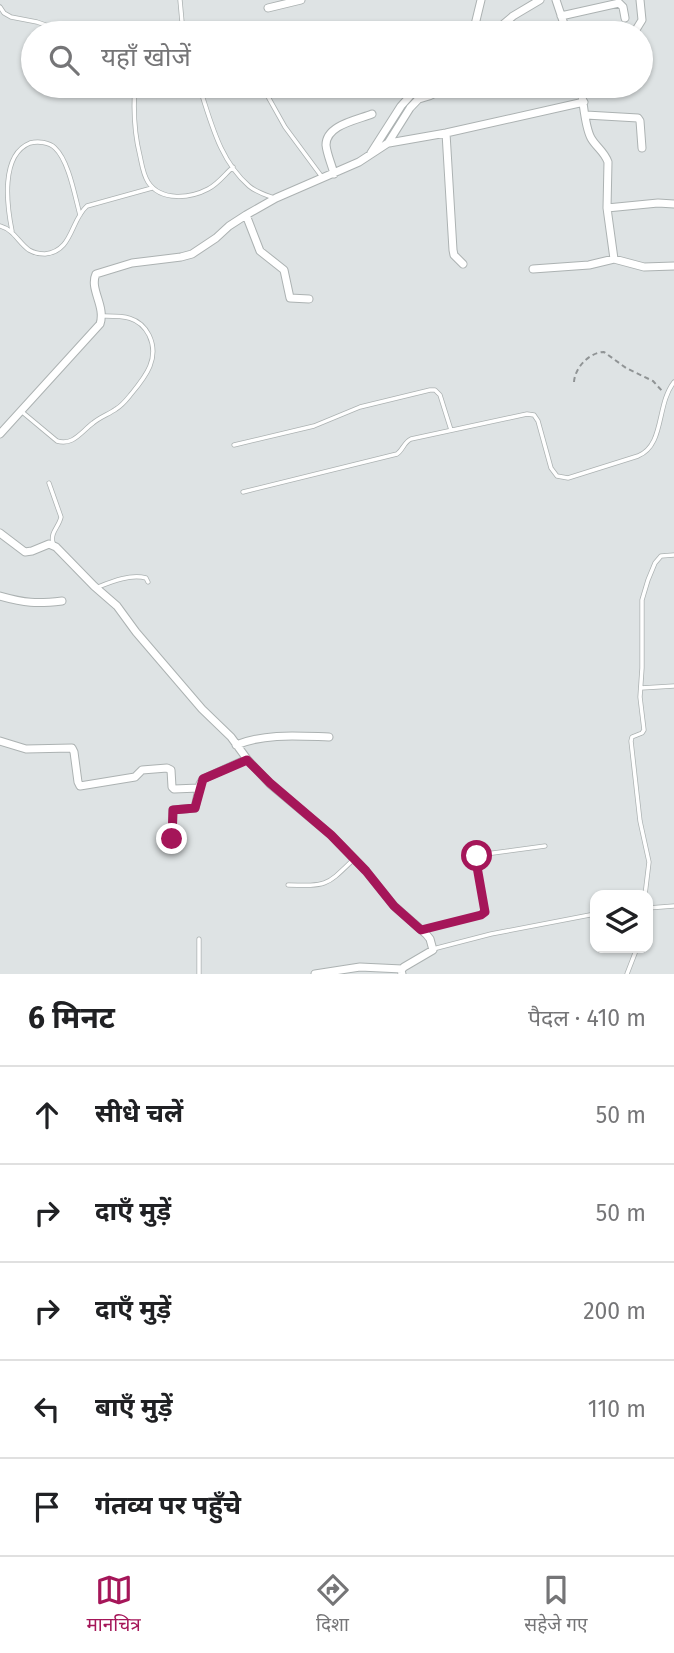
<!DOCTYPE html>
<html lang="hi">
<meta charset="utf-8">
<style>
:root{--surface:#fff;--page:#f2f2f2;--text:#202124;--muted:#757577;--line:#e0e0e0;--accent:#a51659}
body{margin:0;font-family:"Fira Sans","Noto Sans Devanagari",sans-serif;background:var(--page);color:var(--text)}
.controls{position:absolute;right:21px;bottom:21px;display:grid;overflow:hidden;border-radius:14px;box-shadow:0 2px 5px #0004}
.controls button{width:63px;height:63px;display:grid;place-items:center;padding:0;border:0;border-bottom:2px solid var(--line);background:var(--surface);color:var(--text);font:35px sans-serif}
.stop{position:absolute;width:21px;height:21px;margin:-16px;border:5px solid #a51659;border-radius:50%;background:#fff}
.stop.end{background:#a51659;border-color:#fff;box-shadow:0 2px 7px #0008}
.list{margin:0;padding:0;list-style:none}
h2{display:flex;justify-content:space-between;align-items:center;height:91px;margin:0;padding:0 28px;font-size:30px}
h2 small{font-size:23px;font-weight:400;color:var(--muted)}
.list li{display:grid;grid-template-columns:46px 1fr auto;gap:21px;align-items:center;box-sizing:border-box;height:98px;padding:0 28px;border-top:2px solid var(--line)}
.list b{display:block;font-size:26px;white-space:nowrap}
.list em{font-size:23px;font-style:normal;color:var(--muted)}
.icon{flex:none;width:38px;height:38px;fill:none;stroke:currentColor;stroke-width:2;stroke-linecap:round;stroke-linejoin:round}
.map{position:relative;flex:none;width:674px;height:974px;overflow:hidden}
.search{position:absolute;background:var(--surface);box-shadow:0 2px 5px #0004;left:21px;right:21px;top:21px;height:77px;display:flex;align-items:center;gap:18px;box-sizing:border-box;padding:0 24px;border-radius:38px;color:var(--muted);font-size:26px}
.sheet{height:581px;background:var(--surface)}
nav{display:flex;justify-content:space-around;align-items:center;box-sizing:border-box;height:98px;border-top:2px solid var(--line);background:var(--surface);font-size:19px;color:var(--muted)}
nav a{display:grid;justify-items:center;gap:4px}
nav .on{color:var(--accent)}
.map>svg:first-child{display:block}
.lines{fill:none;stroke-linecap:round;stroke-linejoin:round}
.lane-casing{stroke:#acb2b2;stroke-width:5}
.street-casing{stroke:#acb2b2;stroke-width:9}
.path{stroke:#909495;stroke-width:2;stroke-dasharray:5 3.5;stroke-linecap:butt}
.lane{stroke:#fff;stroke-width:3.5}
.street{stroke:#fff;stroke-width:7}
.route{stroke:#a51659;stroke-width:9}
</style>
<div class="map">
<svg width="674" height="974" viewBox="0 0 674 974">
<rect width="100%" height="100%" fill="#dee3e4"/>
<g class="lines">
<g class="lane-casing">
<path id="lane" d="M180 0 183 33
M0 7 4 13 11 17 37 22 57 29 66 31 118 33
M135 86C133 111 134 132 140 156 142 165 143 174 148 182 161 202 191 198 208 189 218 184 225 174 233 167
M199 86C211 121 219 160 249 186 256 192 266 195 274 198
M262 86 285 127 322 177
M0 226C14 230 18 242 29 250 34 253 39 254 45 254 73 251 70 221 87 206L152 188
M12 231C7 206 0 155 30 143 38 141 49 142 55 148 69 161 75 197 80 215
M21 411 57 441C73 446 81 432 93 423 100 417 109 414 116 409 123 405 127 399 132 393 146 376 160 358 149 335 139 315 121 316 102 316
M234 445 314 426 360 407 430 390H435L440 395 451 430
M49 483 61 517C59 527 50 532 53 543
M243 492 397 454C403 450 404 442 411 439L527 414 534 415 538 421 551 468 557 476 568 478 638 456C665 445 656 405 674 382
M98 587C113 581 131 574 146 578L148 582
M641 688 674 686
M288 885C328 886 326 886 354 859
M645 895 649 862 640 821 631 741 632 737 642 733 644 730 640 697 642 668V600L648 580 655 563 661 556 674 555
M648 908 674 906
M424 929 481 915 485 912 476 861 478 855 545 846
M199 939V974
M433 949 491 934 595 914
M627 974 637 948"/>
</g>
<g class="street-casing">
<path id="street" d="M556 0 567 33
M268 8 301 0
M561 16 619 3 623 7 625 18
M473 33 481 0
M493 33 513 16 540 0
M634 33 642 20 640 0
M580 86C584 101 584 125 591 138 596 147 604 151 608 162L607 208 614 259
M419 99 429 96 450 86
M586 115 638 118 640 121 642 148
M446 133 453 250 454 255 463 264
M389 143 446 133 584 102
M371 153 401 106 419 86
M334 174C332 165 327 155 326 145 326 125 357 120 372 114
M607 208 658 203 674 204
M246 215 260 251 284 270 290 298 309 299
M533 269 589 265 614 259 644 267 674 266
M0 434 100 324C106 306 89 289 96 274L132 263 181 257 192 254 216 238 229 226 246 215 276 198 359 162 388 143 410 108 431 86
M0 533 25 552 32 551 49 544 56 547 94 586 117 606 136 632 202 709 231 737 247 759 270 784 331 835 366 871 394 906 426 934 430 939 433 950 404 967 401 970 402 974
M0 596C25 603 36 604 62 601
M0 741 26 749 72 748 74 752 78 782 80 786 135 777 142 770 167 768 171 770 172 787 174 789 199 788
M236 745C266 733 298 736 329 737
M172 839 173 810 195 808 200 784 203 779 247 759
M315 974 360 967 402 969"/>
</g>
<path class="path" d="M574 382C575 367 590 352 604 352L626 368 653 381 663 392"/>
<use href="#lane" class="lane"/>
<use href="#street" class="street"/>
</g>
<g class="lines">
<path class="route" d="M172 839 173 810 195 808 203 779 247 760 270 783 331 835 366 871 394 906 421 930 481 915 485 912 476 861 477 856"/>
</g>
</svg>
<div class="controls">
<button><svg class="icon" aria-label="layers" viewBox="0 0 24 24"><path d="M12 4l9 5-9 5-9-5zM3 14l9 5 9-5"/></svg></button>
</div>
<div class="stop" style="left:477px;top:856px"></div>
<div class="stop end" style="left:172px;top:839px"></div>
<div class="search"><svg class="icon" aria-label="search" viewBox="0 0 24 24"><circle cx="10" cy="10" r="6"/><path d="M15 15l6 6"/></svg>यहाँ खोजें</div>
</div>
<section class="sheet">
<h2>6 मिनट<small>पैदल · 410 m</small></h2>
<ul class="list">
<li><svg class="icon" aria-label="ahead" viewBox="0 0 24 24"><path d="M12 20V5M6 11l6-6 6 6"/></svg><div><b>सीधे चलें</b></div><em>50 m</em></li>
<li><svg class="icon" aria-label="right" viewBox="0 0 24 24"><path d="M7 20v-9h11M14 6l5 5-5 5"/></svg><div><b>दाएँ मुड़ें</b></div><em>50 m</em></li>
<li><svg class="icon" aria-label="right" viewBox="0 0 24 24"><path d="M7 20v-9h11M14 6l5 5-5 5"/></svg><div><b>दाएँ मुड़ें</b></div><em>200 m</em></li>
<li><svg class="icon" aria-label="left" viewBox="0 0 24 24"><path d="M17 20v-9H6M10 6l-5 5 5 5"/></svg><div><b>बाएँ मुड़ें</b></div><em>110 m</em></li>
<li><svg class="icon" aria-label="arrive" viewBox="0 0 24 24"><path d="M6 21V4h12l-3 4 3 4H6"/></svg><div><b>गंतव्य पर पहुँचे</b></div></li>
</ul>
</section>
<nav>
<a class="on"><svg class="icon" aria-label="map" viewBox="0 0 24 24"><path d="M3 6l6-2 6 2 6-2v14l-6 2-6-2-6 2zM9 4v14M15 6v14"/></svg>मानचित्र</a>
<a><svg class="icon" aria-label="directions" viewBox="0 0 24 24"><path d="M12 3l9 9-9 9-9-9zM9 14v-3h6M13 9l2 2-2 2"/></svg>दिशा</a>
<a><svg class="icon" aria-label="saved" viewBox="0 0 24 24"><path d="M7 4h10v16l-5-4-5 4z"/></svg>सहेजे गए</a>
</nav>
